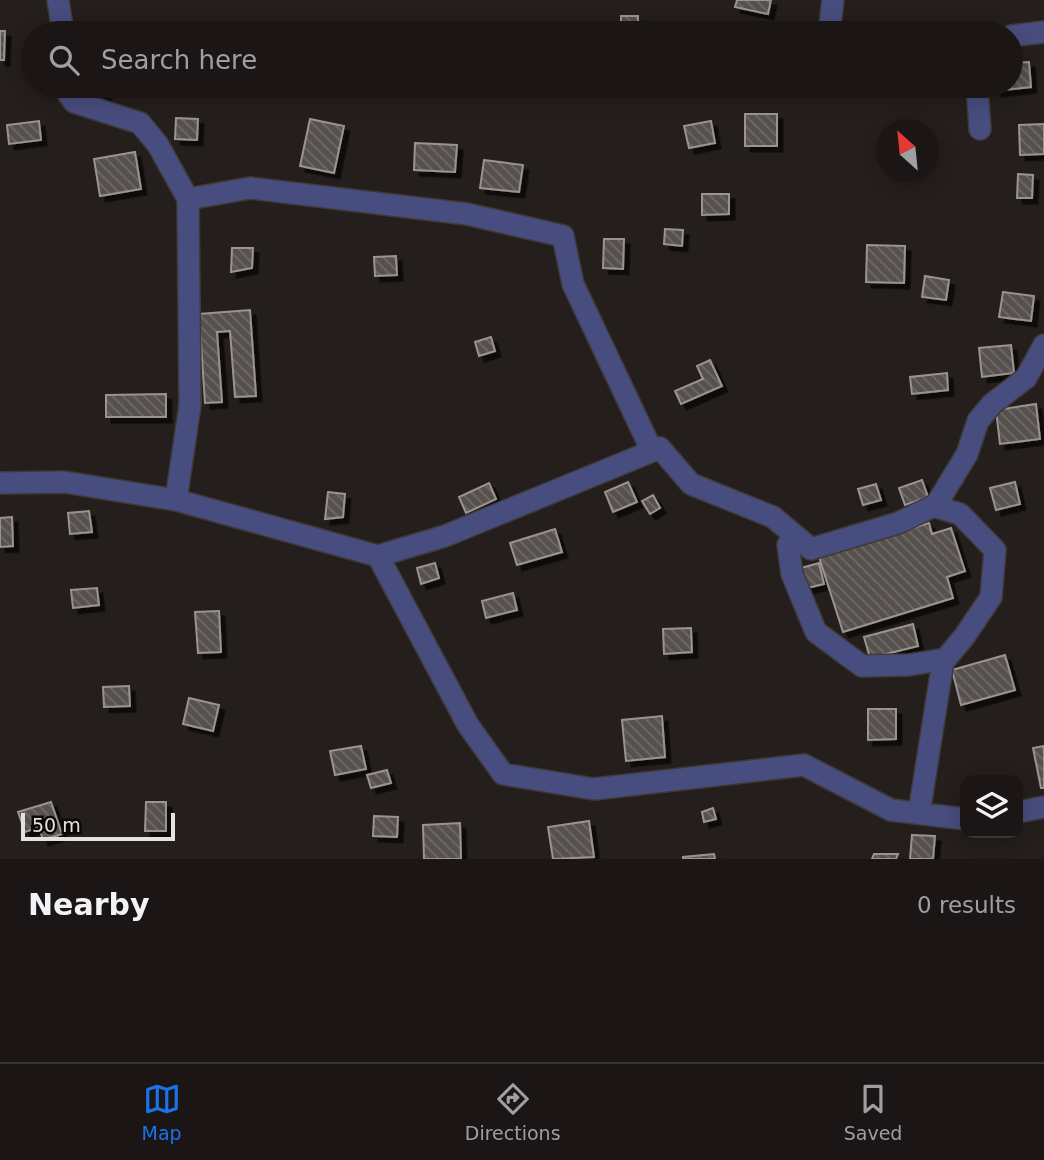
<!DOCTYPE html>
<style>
:root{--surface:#1b1615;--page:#241f1e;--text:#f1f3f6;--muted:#a09fa0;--line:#393534;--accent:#1a73e8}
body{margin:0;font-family:"DejaVu Sans",sans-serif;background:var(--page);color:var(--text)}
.controls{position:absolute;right:21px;bottom:21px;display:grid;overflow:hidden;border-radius:14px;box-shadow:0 4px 18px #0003}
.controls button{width:63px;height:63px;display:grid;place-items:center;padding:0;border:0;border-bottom:2px solid var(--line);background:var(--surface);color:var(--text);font:35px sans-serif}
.compass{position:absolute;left:876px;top:119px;width:63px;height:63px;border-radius:50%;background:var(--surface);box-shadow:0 4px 18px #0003;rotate:333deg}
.scale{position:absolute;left:21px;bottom:18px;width:154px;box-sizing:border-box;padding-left:7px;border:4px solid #e5e1e0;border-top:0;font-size:19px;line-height:24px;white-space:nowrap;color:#e5e1e0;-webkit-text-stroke:5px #0b0908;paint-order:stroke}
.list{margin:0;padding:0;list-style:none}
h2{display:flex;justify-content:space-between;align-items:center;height:91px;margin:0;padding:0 28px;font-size:30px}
h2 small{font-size:23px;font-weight:400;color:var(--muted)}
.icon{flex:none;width:38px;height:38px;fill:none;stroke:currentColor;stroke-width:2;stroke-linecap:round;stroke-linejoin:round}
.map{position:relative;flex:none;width:1044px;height:859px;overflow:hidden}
.search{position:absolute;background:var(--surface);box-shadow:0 4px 18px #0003;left:21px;right:21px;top:21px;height:77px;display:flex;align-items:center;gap:18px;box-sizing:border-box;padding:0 24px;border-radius:38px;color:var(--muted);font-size:26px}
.sheet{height:203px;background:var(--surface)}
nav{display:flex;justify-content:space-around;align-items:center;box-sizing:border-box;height:98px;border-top:2px solid var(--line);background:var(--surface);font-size:19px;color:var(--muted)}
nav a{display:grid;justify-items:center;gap:4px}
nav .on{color:var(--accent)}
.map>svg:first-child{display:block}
.building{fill:url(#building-back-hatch);stroke:#9a9391;stroke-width:2;filter:url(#shadow)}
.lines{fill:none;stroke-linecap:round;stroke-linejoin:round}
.minor-casing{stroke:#3f3937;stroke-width:24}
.minor{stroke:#484d7f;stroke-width:21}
</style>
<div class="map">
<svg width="1044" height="859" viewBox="0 0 1044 859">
<defs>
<pattern id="building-back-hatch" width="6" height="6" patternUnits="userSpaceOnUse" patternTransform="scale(1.75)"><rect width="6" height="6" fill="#57514e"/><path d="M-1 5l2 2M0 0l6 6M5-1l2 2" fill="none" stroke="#6f6a67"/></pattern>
<filter id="shadow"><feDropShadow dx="5.5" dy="5.5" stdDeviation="0" flood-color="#0009"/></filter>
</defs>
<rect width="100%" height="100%" fill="#241e1c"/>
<path class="building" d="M737 0H771L768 14 735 7Z
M621 16H638V29L621 28Z
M0 31H5L4 60H0Z
M1029 62 1031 87 996 91V86H1011V63Z
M85 86H106L105 96 84 94Z
M745 114H777V146H745Z
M176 118 198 119 197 140 175 139Z
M310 119 344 126 334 173 300 166Z
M39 121 41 140 9 144 7 125Z
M711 121 715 143 689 148 684 126Z
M1044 124V154L1020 155 1019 125Z
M415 143 457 145 455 172 414 170Z
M135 152 141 189 100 196 94 159Z
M484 160 523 165 519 192 480 188Z
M1018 174 1033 175 1032 198H1017Z
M702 194H729V214L702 215Z
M665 229 683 230 682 246 664 244Z
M604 239H624L623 269 603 268Z
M867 245 905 246 904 283 866 282Z
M232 248H253L252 268 231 272Z
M396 256 397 275 375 276 374 257Z
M925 276 949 280 946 300 922 297Z
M1003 292 1034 296 1031 321 999 317Z
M250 310 256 396 235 397 230 331 217 332 222 402 205 403 199 314Z
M491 337 495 351 479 356 475 342Z
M1011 345 1014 373 982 377 979 348Z
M710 360 722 386 681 404 675 391 703 379 697 366Z
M947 373 948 390 912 394 910 377Z
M166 394V417H106V395Z
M1036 404 1040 439 1000 444 996 410Z
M922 480 928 497 905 505 899 488Z
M628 482 637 502 613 512 605 492Z
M1015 482 1020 504 996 510 990 488Z
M489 483 496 499 466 513 459 497Z
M876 484 881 500 863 505 858 489Z
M328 492 345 494 343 517 325 519Z
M653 495 660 508 650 514 642 501Z
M89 511 92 532 70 534 68 513Z
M12 517 13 546 0 547V518Z
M929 523 932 534 951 528 965 571 947 577 953 598 843 632 819 557Z
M555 529 562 552 517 565 510 543Z
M435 563 439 578 421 584 417 568Z
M819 563 824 584 807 588 801 568Z
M97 588 99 605 73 608 71 590Z
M513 593 517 610 486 618 482 601Z
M219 611 221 652 198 653 195 612Z
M913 624 918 646 870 658 864 637Z
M691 628 692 652 664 654 663 629Z
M1005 655 1015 690 961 705 952 670Z
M129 686 130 706 104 707 103 687Z
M189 698 219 705 213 731 183 724Z
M868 709H896V739L868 740Z
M662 716 665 757 626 761 622 720Z
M361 746 366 769 335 775 330 751Z
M1044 746V788H1041L1033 748Z
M387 770 391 783 371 788 367 775Z
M51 802 62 834 43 840 39 827 25 832 18 812Z
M146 802H166V831H145Z
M713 808 716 819 704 822 702 812Z
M374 816 398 817 397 837 373 836Z
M589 821 594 857 553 859 548 827Z
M460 823 461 859H424L423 825Z
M912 835 935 836 933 859H910Z
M714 854 715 859H683V857Z
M874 854H898L896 859H872Z"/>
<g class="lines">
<g class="minor-casing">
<path id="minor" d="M58 0 63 33
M829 33 833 0
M1011 36 1044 32
M68 86 69 95 74 102 140 123 158 145 188 199 190 405 176 500
M977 86 980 129
M188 199 250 188 467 214 563 236 573 284 652 451
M0 483 64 482 176 500 378 556 468 725 503 774 594 789 804 765 891 810 965 819
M796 537 788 545 792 574 816 632 862 666 909 665 945 659
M378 556 445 536 660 448 691 484 773 517 811 549 898 523 936 505 967 454 978 421 992 404 1026 378 1044 345
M1018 812 1044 807
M919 813 943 662 964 637 991 597 995 550 960 514 933 506"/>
</g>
<use href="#minor" class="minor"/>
</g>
</svg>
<div class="controls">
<button><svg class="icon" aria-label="layers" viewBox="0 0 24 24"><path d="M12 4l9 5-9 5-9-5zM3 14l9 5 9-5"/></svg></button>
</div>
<svg class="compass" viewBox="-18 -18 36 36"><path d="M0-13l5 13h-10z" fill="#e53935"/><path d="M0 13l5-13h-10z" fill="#a09fa0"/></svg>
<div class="scale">50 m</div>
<div class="search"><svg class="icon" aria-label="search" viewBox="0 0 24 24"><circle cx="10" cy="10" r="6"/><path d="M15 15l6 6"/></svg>Search here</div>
</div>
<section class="sheet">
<h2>Nearby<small>0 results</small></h2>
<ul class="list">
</ul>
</section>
<nav>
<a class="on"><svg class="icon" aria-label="map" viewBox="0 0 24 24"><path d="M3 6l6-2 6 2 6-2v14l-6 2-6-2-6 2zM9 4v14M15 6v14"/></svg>Map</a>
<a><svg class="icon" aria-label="directions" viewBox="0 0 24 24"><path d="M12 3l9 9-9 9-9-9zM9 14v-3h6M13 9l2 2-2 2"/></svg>Directions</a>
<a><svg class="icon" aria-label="saved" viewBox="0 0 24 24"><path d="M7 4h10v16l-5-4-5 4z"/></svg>Saved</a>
</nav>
